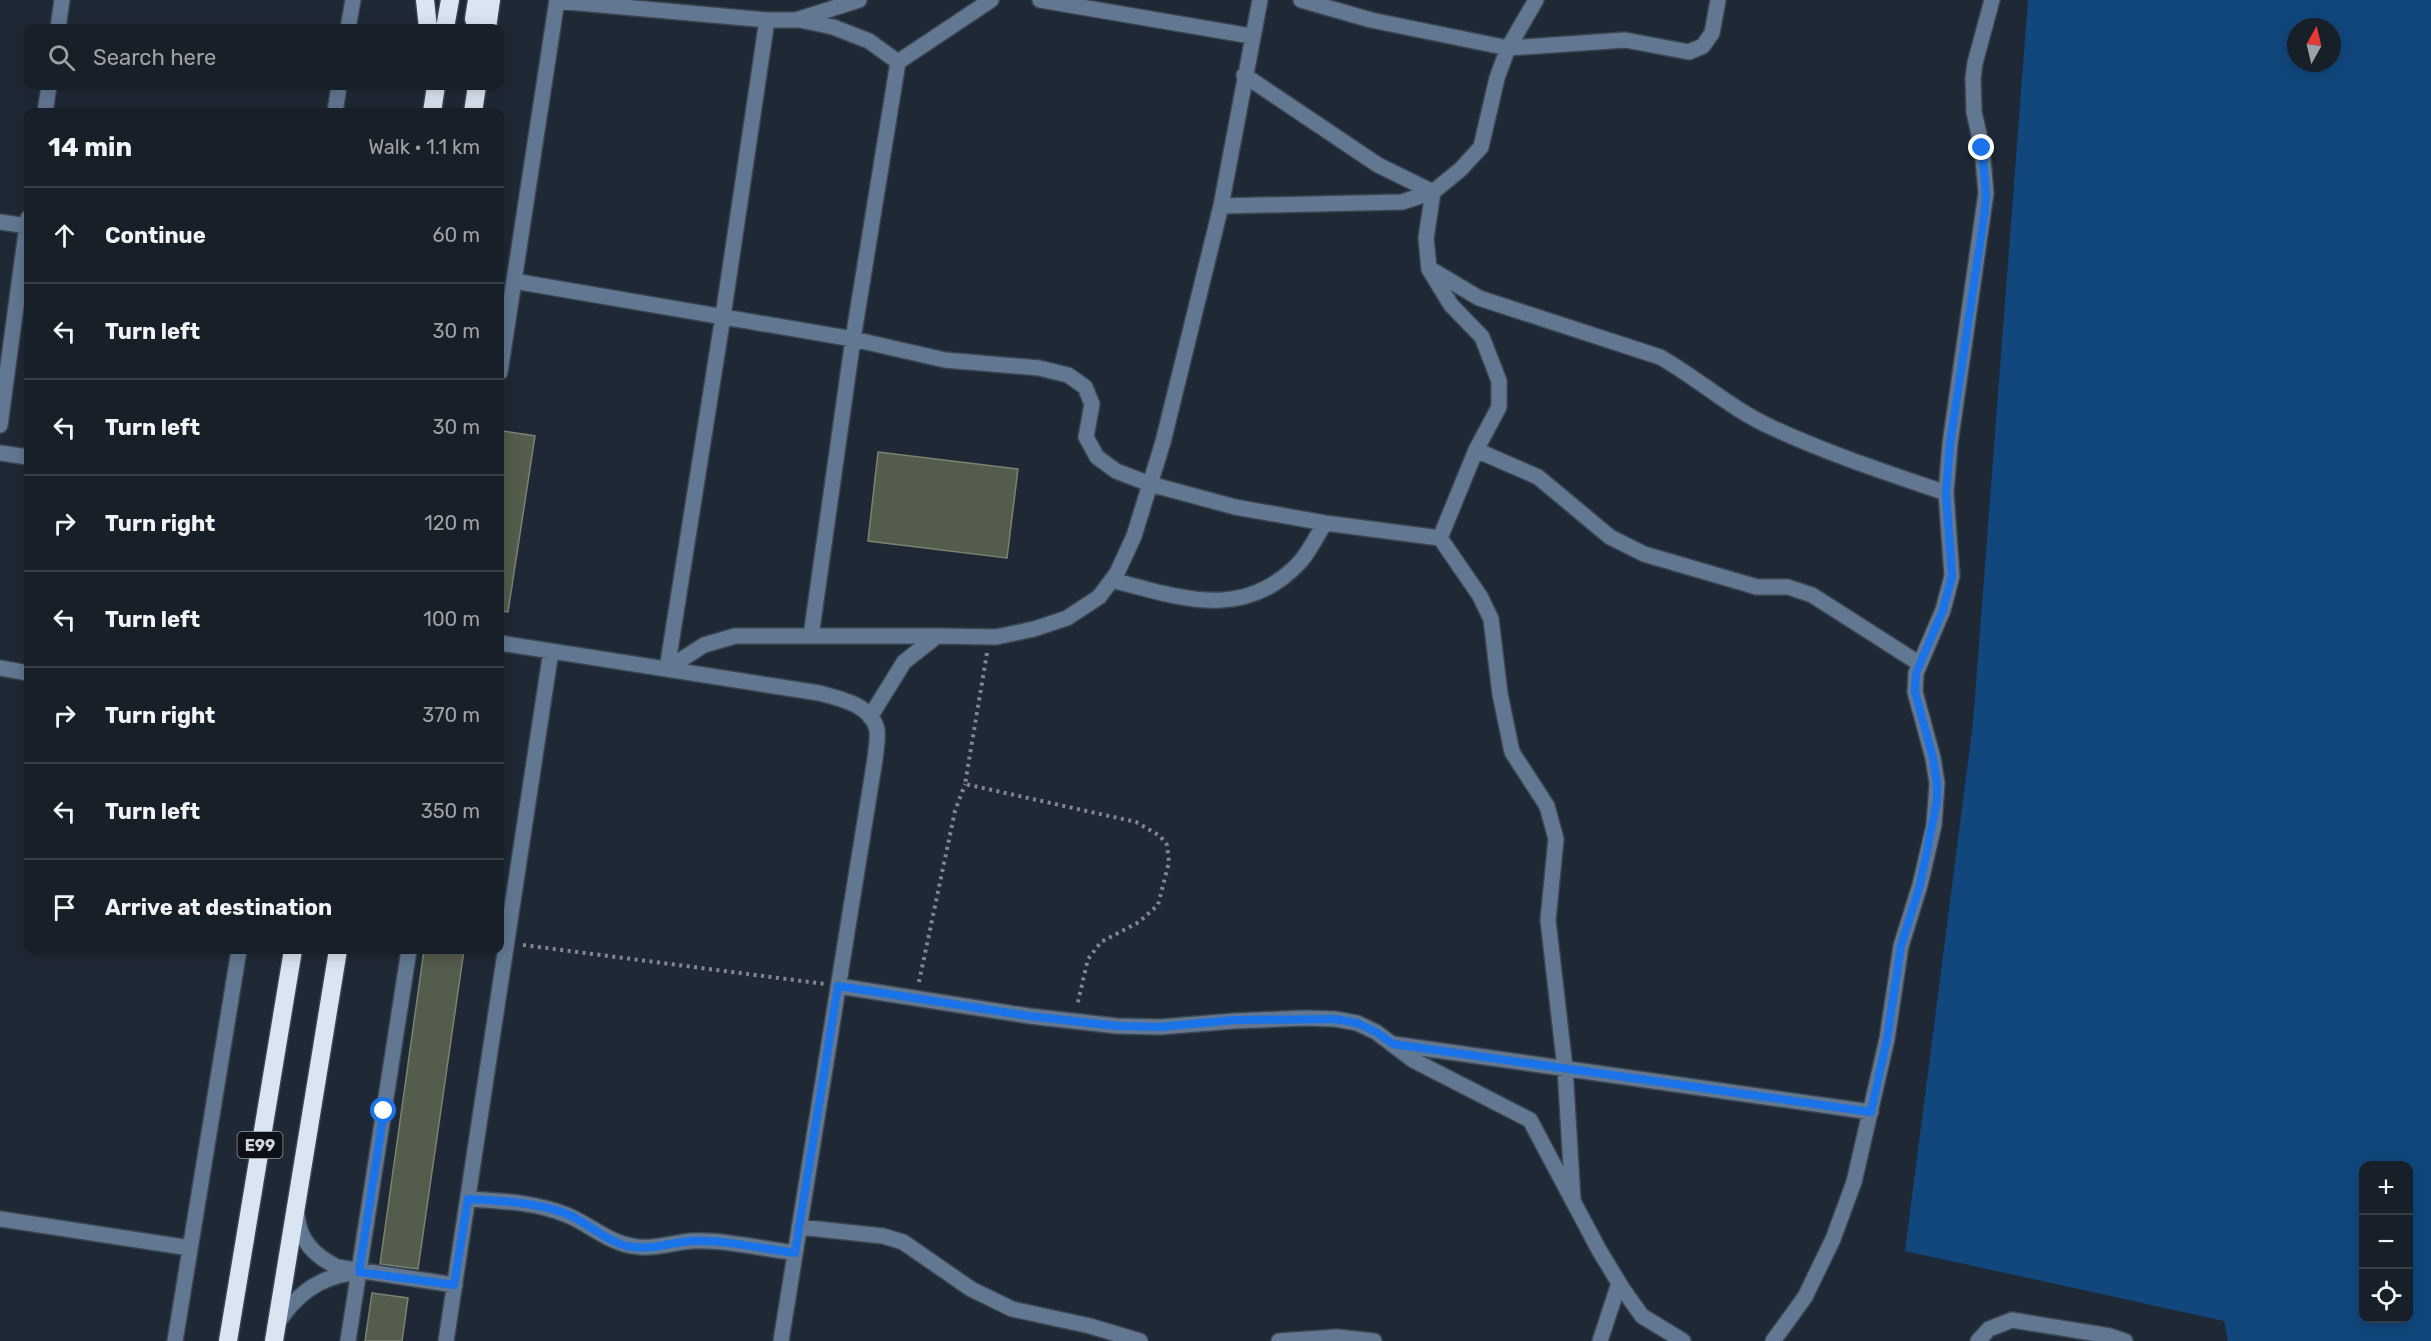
<!DOCTYPE html>
<meta charset="utf-8">
<style>
:root{--surface:#171f28;--page:#242c34;--text:#f1f3f6;--muted:#9ea2a8;--line:#363d45}
body{margin:0;font-family:Rubik,sans-serif;background:var(--page);color:var(--text)}
.controls{position:absolute;right:18px;bottom:18px;display:grid;overflow:hidden;border-radius:12px;box-shadow:0 3px 15px #0003}
.controls button{width:54px;height:54px;display:grid;place-items:center;padding:0;border:0;border-bottom:2px solid var(--line);background:var(--surface);color:var(--text);font:30px sans-serif}
.compass{position:absolute;left:2287px;top:18px;width:54px;height:54px;border-radius:50%;background:var(--surface);box-shadow:0 3px 15px #0003;rotate:8deg}
.stop{position:absolute;width:18px;height:18px;margin:-14px;border:4px solid #1a73e8;border-radius:50%;background:#fff}
.stop.end{background:#1a73e8;border-color:#fff;box-shadow:0 2px 6px #0008}
.list{margin:0;padding:0;list-style:none}
h2{display:flex;justify-content:space-between;align-items:center;height:78px;margin:0;padding:0 24px;font-size:26px}
h2 small{font-size:20px;font-weight:400;color:var(--muted)}
.list li{display:grid;grid-template-columns:39px 1fr auto;gap:18px;align-items:center;box-sizing:border-box;height:96px;padding:0 24px;border-top:2px solid var(--line)}
.list b{display:block;font-size:22px;white-space:nowrap}
.list em{font-size:20px;font-style:normal;color:var(--muted)}
.icon{flex:none;width:33px;height:33px;fill:none;stroke:currentColor;stroke-width:2;stroke-linecap:round;stroke-linejoin:round}
.map{position:relative;flex:none;width:2431px;height:1341px;overflow:hidden}
.search{position:absolute;background:var(--surface);box-shadow:0 3px 15px #0003;left:24px;top:24px;width:480px;height:66px;display:flex;align-items:center;gap:15px;box-sizing:border-box;padding:0 21px;border-radius:12px;color:var(--muted);font-size:22px}
.panel{position:absolute;background:var(--surface);box-shadow:0 3px 15px #0003;left:24px;top:108px;width:480px;height:846px;border-radius:12px}
.map>svg:first-child{display:block}
.green{fill:#11477d;fill-rule:evenodd}
.building{fill:#545c4c;stroke:#7a8373;stroke-width:1.5}
.lines{fill:none;stroke-linecap:round;stroke-linejoin:round}
.minor-casing{stroke:#3b4550;stroke-width:18}
.highway-casing{stroke:#3b4550;stroke-width:21}
.path{stroke:#808792;stroke-width:4;stroke-dasharray:3 4.5;stroke-linecap:butt}
.minor{stroke:#627892;stroke-width:15}
.highway{stroke:#dae5f2;stroke-width:18}
.route{stroke:#1a73e8;stroke-width:8}
.labels{text-anchor:middle;dominant-baseline:central;stroke-width:6;stroke-linejoin:round;paint-order:stroke}
.shield{fill:#0d1117;stroke:#969ca4;stroke-width:1.5}
.shield-label{font-size:16px;font-weight:bold;fill:#d1d7e0}
</style>
<div class="map">
<svg width="2431" height="1341" viewBox="0 0 2431 1341">
<rect width="100%" height="100%" fill="#1f2935"/>
<path class="green" d="M2028 0H2431V1341H2228L2224 1321 1905 1251 1973 723ZM2296 27H2332V63H2296ZM2364 1166H2408V1318H2364Z"/>
<path class="building" d="M503 431 535 436 508 612 500 611V452Z
M878 452 1018 469 1007 558 868 541Z
M424 950H464L418 1269 380 1264Z
M372 1293 408 1298 402 1341H365Z"/>
<g class="lines">
<g class="minor-casing">
<path id="minor" d="M1040 0 1251 36
M1301 0 1371 20 1508 48 1625 40 1689 52 1703 46 1712 33 1718 0
M557 1 767 20H796L859 0
M800 20 833 27 869 41 898 62
M58 28 62 0
M348 28 353 0
M1244 75 1378 165 1433 192 1426 238 1429 269 1451 305 1482 337 1499 381V407L1476 450 1440 538
M45 112 49 86
M335 112 339 86
M1221 206 1402 202 1433 192 1461 169 1481 147 1497 78 1508 48 1536 0
M0 222 27 226
M1432 270 1479 298 1660 357C1699 379 1732 410 1773 428 1829 454 1888 473 1946 493
M514 281 853 339 945 360 1039 368 1068 375 1085 387 1092 404 1086 437 1097 457 1116 471 1150 484 1235 507 1325 523 1440 538 1480 596 1491 619 1500 694 1512 752 1547 806 1556 839 1548 920 1565 1068 1573 1200
M500 372 557 0
M0 425 28 218
M1476 450 1538 477 1610 537 1644 554 1757 587H1788L1812 595 1920 664
M0 453 28 457
M1112 580C1181 598 1244 622 1300 562 1310 551 1317 535 1325 523
M811 636 853 339 898 62 991 0
M500 643 819 693C839 698 872 705 877 730 878 739 876 750 875 759L781 1341
M0 668 28 673
M667 669 723 316 767 20
M667 669 704 645 735 636H937
M870 717 904 662 937 636 996 637 1034 629 1067 618 1099 597 1117 573 1134 536 1163 442 1221 206 1260 0
M838 986 1029 1016 1117 1026 1160 1027 1234 1021 1304 1018 1335 1019 1357 1023 1376 1032 1413 1060 1530 1120 1599 1250 1622 1288 1642 1316 1683 1341
M1393 1044 1871 1112
M468 1199C501 1201 535 1202 567 1215 589 1224 608 1242 632 1246 652 1250 671 1243 691 1241 721 1239 764 1249 795 1253
M297 1215C299 1241 315 1256 337 1267L455 1285
M0 1219 190 1248
M799 1227 883 1236 903 1242 971 1289 1012 1309 1090 1326 1140 1341
M277 1324C295 1296 317 1278 351 1273
M175 1341 239 950
M348 1341 409 950
M446 1341 551 651
M1279 1341 1337 1337 1374 1341
M1600 1341 1619 1283
M1773 1341 1805 1297 1833 1239 1854 1182 1887 1039 1901 946 1920 885 1934 825 1937 783 1933 758 1915 692 1916 673 1943 610 1952 576 1946 493 1950 444 1986 193 1982 148 1974 112 1973 78 1975 63 1992 0
M1978 1341 1989 1329 2012 1320 2110 1336 2125 1341"/>
</g>
<g class="highway-casing">
<path id="highway" d="M425 0 428 28
M477 0 474 19 478 28
M445 28 450 0
M487 28 491 0
M432 112 436 86
M473 112 477 86
M228 1341 293 950
M274 1341 338 950"/>
</g>
<path class="path" d="M987 653 965 784 1136 822 1160 836 1167 845 1169 862 1158 905 1139 922 1101 942 1088 959 1077 1006
M523 945 825 984
M919 982 955 811 965 784"/>
<use href="#minor" class="minor"/>
<use href="#highway" class="highway"/>
</g>
<g class="lines">
<path class="route" d="M384 1111 359 1272 454 1285 468 1199C501 1201 535 1202 567 1214 586 1222 603 1239 623 1245 647 1252 667 1243 691 1241 721 1239 764 1249 795 1253L838 986 1029 1016 1117 1026 1160 1027 1234 1020 1335 1019 1357 1023 1376 1032 1393 1044 1871 1112 1887 1039 1901 946 1920 885 1937 801V783L1933 758 1915 692 1916 673 1943 610 1952 576 1946 493 1950 444 1985 210 1986 194 1982 148"/>
</g>
<g class="labels">
<rect class="shield" x="237.5" y="1132" width="45" height="26" rx="4.5"/>
<g class="shield-label">
<text x="260" y="1145">E99</text>
</g>
</g>
</svg>
<div class="controls">
<button>+</button>
<button>−</button>
<button><svg class="icon" aria-label="locate" viewBox="0 0 24 24"><circle cx="12" cy="12" r="6"/><path d="M12 2v4M12 18v4M2 12h4M18 12h4"/></svg></button>
</div>
<svg class="compass" viewBox="-18 -18 36 36"><path d="M0-13l5 13h-10z" fill="#e53935"/><path d="M0 13l5-13h-10z" fill="#9ea2a8"/></svg>
<div class="stop" style="left:384px;top:1111px"></div>
<div class="stop end" style="left:1982px;top:148px"></div>
<div class="search"><svg class="icon" aria-label="search" viewBox="0 0 24 24"><circle cx="10" cy="10" r="6"/><path d="M15 15l6 6"/></svg>Search here</div>
<section class="panel">
<h2>14 min<small>Walk · 1.1 km</small></h2>
<ul class="list">
<li><svg class="icon" aria-label="ahead" viewBox="0 0 24 24"><path d="M12 20V5M6 11l6-6 6 6"/></svg><div><b>Continue</b></div><em>60 m</em></li>
<li><svg class="icon" aria-label="left" viewBox="0 0 24 24"><path d="M17 20v-9H6M10 6l-5 5 5 5"/></svg><div><b>Turn left</b></div><em>30 m</em></li>
<li><svg class="icon" aria-label="left" viewBox="0 0 24 24"><path d="M17 20v-9H6M10 6l-5 5 5 5"/></svg><div><b>Turn left</b></div><em>30 m</em></li>
<li><svg class="icon" aria-label="right" viewBox="0 0 24 24"><path d="M7 20v-9h11M14 6l5 5-5 5"/></svg><div><b>Turn right</b></div><em>120 m</em></li>
<li><svg class="icon" aria-label="left" viewBox="0 0 24 24"><path d="M17 20v-9H6M10 6l-5 5 5 5"/></svg><div><b>Turn left</b></div><em>100 m</em></li>
<li><svg class="icon" aria-label="right" viewBox="0 0 24 24"><path d="M7 20v-9h11M14 6l5 5-5 5"/></svg><div><b>Turn right</b></div><em>370 m</em></li>
<li><svg class="icon" aria-label="left" viewBox="0 0 24 24"><path d="M17 20v-9H6M10 6l-5 5 5 5"/></svg><div><b>Turn left</b></div><em>350 m</em></li>
<li><svg class="icon" aria-label="arrive" viewBox="0 0 24 24"><path d="M6 21V4h12l-3 4 3 4H6"/></svg><div><b>Arrive at destination</b></div></li>
</ul>
</section>
</div>
